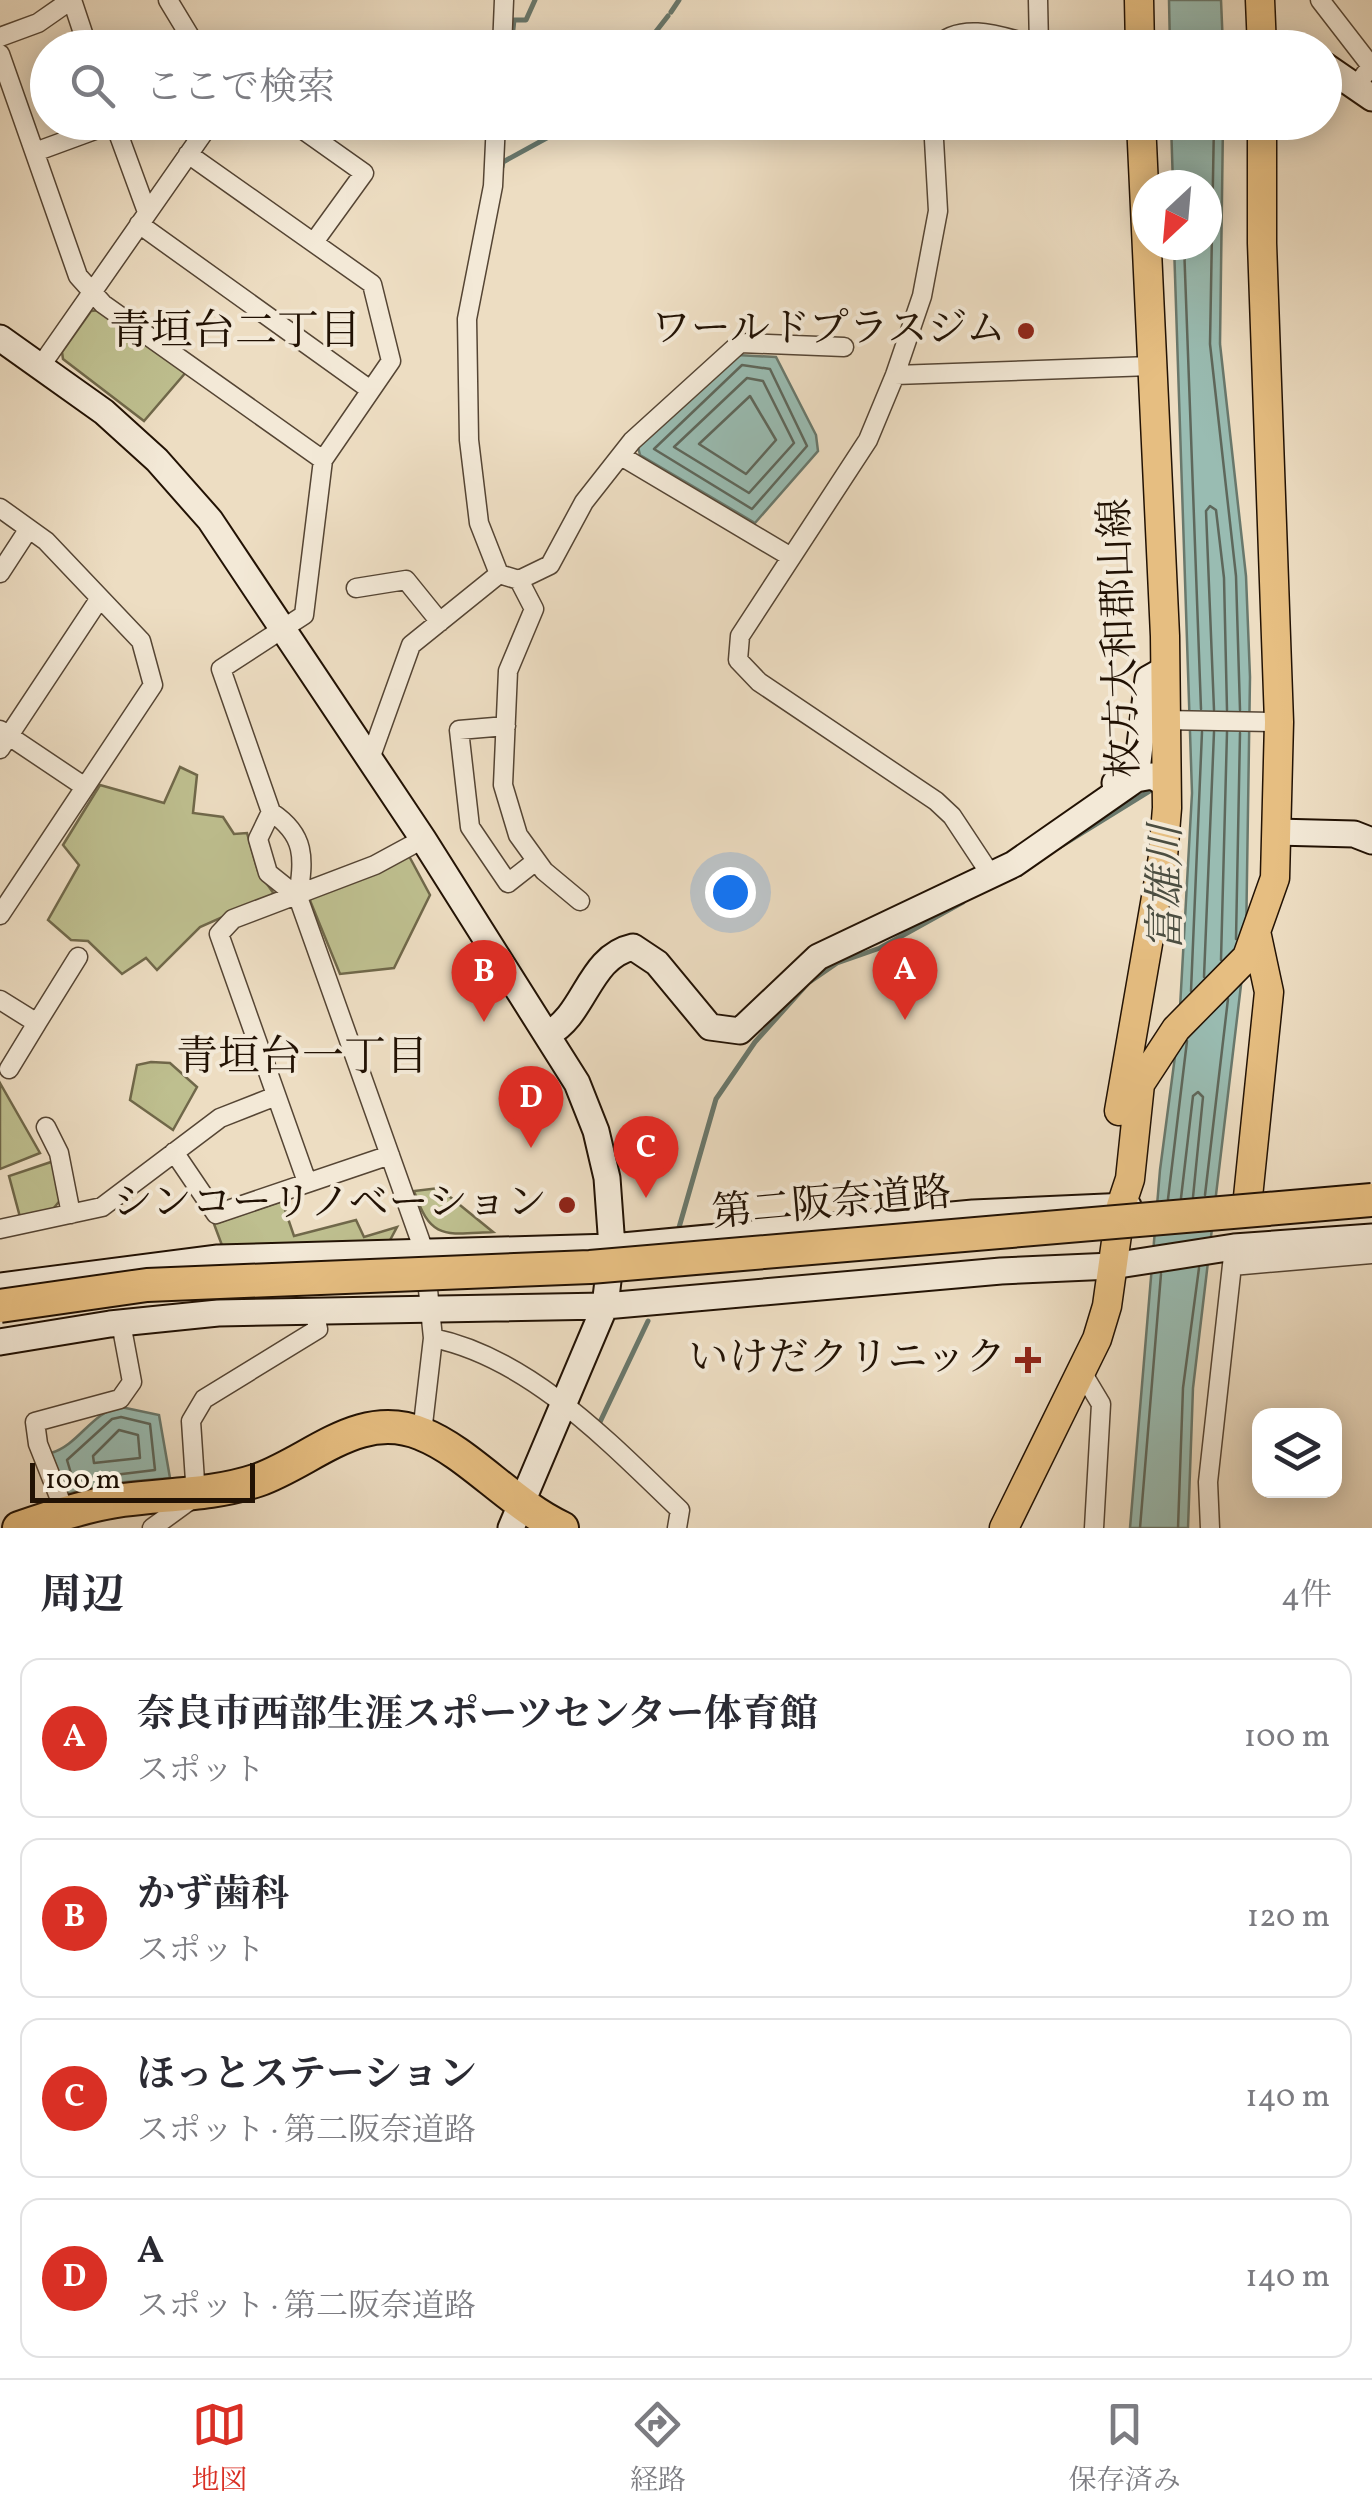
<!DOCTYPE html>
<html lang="ja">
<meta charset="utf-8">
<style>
:root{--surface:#fff;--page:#f2f2f3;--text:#2b2b33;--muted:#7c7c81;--line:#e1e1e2;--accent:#d93025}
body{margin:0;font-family:Vollkorn,"Noto Serif JP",serif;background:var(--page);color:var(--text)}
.controls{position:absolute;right:30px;bottom:30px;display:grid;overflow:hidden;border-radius:20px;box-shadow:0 5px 25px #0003}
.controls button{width:90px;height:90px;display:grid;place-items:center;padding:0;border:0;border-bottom:2px solid var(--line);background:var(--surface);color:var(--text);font:50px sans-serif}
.compass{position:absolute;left:1132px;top:170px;width:90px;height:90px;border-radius:50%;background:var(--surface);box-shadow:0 5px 25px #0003;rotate:206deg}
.scale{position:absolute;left:30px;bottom:25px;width:225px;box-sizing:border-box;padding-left:10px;border:5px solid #221204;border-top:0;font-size:28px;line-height:35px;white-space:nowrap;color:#221204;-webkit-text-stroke:8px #f3e9d7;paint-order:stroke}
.you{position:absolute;left:730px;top:892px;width:35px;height:35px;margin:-25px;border:8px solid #fff;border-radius:50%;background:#1a73e8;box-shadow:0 0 0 15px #1a73e833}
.badge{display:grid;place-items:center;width:65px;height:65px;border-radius:50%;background:var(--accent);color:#fff;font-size:32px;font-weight:700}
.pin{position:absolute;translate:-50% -82px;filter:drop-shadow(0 2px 5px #0008)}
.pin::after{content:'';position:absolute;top:52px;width:35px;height:30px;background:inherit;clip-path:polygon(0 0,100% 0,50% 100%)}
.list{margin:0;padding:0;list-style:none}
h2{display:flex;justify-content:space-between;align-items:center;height:130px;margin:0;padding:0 40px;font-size:42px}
h2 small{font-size:32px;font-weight:400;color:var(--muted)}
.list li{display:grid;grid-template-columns:65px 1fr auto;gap:30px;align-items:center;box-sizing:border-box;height:160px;margin:0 20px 20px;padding:0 20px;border:2px solid var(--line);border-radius:20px}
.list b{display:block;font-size:38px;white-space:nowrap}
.list p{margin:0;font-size:32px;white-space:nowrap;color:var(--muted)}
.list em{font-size:32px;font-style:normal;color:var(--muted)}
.icon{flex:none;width:55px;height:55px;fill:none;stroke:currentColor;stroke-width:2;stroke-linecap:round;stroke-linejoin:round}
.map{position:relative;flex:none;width:1372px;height:1528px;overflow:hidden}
.search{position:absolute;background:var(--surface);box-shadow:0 5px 25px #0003;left:30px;right:30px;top:30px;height:110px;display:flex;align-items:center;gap:25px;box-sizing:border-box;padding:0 35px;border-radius:55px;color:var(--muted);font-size:38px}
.sheet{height:850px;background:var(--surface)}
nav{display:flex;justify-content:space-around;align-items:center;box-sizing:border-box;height:140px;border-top:2px solid var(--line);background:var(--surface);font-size:28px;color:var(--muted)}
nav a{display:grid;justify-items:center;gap:5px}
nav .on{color:var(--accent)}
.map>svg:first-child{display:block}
.green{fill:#bebf8f;stroke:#70684a;stroke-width:2.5}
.water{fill:#99bcb2;stroke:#69786c;stroke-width:2.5}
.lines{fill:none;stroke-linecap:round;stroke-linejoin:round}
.shore{stroke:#5e675b;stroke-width:2.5}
.stream{stroke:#69786c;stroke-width:5}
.street-casing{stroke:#554534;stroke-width:21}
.secondary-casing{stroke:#221204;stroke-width:29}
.primary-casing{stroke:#221204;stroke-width:31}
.highway-casing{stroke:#221204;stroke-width:36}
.street{stroke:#f3e9d7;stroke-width:18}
.secondary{stroke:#f3e9d7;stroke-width:25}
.primary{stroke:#e6be81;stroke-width:28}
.highway{stroke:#e6be81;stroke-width:32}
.highway-bridge-casing{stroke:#221204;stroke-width:36;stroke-linecap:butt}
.highway-bridge{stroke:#e6be81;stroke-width:32}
.poi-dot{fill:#8f2418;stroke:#f3e9d7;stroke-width:4}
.labels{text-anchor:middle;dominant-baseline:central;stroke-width:8;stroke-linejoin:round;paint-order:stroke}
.poi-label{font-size:40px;fill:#221204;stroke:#f3e9d7;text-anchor:end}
.street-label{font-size:40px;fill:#221204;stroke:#f3e9d7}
.neighbourhood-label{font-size:42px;fill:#221204;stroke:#f3e9d7}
.water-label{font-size:42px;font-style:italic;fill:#4c4e41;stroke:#f3e9d7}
</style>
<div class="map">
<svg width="1372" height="1528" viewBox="0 0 1372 1528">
<rect width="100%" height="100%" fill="#edddc2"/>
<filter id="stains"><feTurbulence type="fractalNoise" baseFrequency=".002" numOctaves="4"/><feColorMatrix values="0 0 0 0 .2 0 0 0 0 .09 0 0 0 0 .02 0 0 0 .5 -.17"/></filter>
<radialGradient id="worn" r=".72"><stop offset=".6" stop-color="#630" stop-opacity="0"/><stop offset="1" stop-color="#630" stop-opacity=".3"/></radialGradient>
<path class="green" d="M101 310 187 371 144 421 63 359 62 352 91 311Z
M180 767 197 775 193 813 223 817 234 834 247 833 258 871 274 894 200 927 157 970 146 958 122 974 88 941 71 940 48 920 79 865 63 845 100 785 164 803Z
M409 856 430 895 394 968 340 974 309 898Z
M151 1062 170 1063 197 1087 173 1130 130 1100 137 1065Z
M0 1083 40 1153 0 1169Z
M54 1161 62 1198 53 1209 20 1217 9 1176Z
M439 1188 493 1232C445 1234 431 1241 414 1191Z
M282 1201 294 1236 356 1220 364 1237 397 1227 389 1242 223 1248 214 1224Z"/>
<path class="water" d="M1169 0H1221L1223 47H1170Z
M1171 123H1223L1220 344 1246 576 1250 677 1246 943 1193 1388 1188 1528H1130L1160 1170 1179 1026 1192 793 1174 245H1207V185H1173Z
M737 355 776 357 816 435 818 451 755 523 640 455 638 447Z
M121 1407 159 1415 170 1478 115 1483 67 1494 51 1453C79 1445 92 1411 121 1407Z"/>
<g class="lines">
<path class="shore" d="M1214 122 1210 344 1236 576 1240 710
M1184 245 1201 709
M742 365 770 369 807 446 752 509 654 449Z
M747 378 763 381 794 443 749 493 674 447Z
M750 396 776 440 746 474 699 444Z
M1214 710 1206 511 1210 506 1216 510 1224 578 1227 710
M1236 939 1240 733
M1221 960 1227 732
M1204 977 1214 732
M1191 991 1202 732
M1205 1195 1228 999
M1181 1198 1193 1096 1198 1092 1203 1097 1193 1197
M1168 1199 1187 1041
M121 1417 150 1424 155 1470 73 1480 67 1460 112 1419Z
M119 1430 138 1435 140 1458 94 1463 93 1456Z
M1140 1528 1161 1274
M1178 1528 1183 1388 1199 1268"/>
<path class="stream" d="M671 12 679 0
M511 48 514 20H526L535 0
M643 48 668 16
M505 134V122
M502 167 503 162 576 122
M1059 847 1156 787
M678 1231 716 1099 755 1042 808 983 837 963 880 948 963 902
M600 1422 648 1321"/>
<g class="street-casing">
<path id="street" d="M72 0 88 48
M168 0 197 48
M1038 0 1039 46
M1320 0 1371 66 1357 85
M0 37 38 23 71 0
M502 48 504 0
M935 48C962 18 1009 39 1043 48
M0 54 78 276 103 304 323 460
M114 122 147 212
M292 122 364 173 314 242
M496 122 493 186 467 319 469 440 479 523 499 574 519 580 550 565 584 502 632 441 740 343 844 347
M933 122 938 211 922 296 895 375 868 440 740 636 738 660 759 682 936 801 952 816 991 875
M35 152 114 123
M188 154 372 284 391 361 323 460 304 615 221 669 271 812
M139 224 369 389
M40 367 211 122
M895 375 1151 366
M621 456 791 557
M0 508 46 541 141 641 153 685 0 915
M0 573 28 530
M519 580 534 609 508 671 503 785 518 835 544 871 580 901
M356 588 406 580 440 622
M1164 720 1279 722
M506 726 459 730 470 827 508 883 536 861
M0 730 85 787
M0 749 100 598
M370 759 411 645 499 574
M298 897 268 873 258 839 271 812C306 835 304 858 298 897L424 1251 433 1338 422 1433
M0 1000 37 1023 9 1069
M37 1023 78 957
M46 1127 59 1153 71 1214
M174 1152 216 1214 390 1155
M307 1182 219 934 233 919 375 865 423 839
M0 1229 102 1207 220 1118 276 1096
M1232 1266 1372 1254
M433 1338C530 1358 610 1443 680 1510L677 1528
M1080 1369 1101 1404 1094 1528
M65 1512 38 1444 35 1422 120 1399 132 1382 121 1323
M152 1528 196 1496 191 1421 204 1399 318 1329 314 1310
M1210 1528 1208 1482 1234 1247"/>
</g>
<g class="secondary-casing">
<path id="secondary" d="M1324 65 1372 98
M0 338 104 412 157 460 210 520 423 839 577 1083 596 1131 607 1178 612 1247 605 1306 511 1528
M1115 783 1138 762 1148 679 1164 670
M1276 832 1354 834 1372 841
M548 1034C586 1014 588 957 633 947L657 963 710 1027 740 1031 818 957 1014 864 1136 779 1152 776 1166 784
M0 1286 218 1258 612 1247 973 1213 1128 1206
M0 1342 110 1324 218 1313 605 1306 1001 1271 1112 1266 1234 1247 1372 1237"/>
</g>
<g class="primary-casing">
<path id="primary" d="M1139 0 1140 48
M1260 0 1262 48
M1119 1111 1163 857 1167 808 1165 636 1141 122
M1248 1197 1269 992 1257 936
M1004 1528 1097 1339 1107 1306 1121 1206 1130 1179 1140 1084 1176 1029 1247 957 1275 878 1279 722 1262 243V122"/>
</g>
<g class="highway-casing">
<path id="highway" d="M19 1528C53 1516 87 1505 123 1500 169 1494 213 1495 258 1480 312 1461 360 1408 422 1434 468 1452 512 1505 562 1528"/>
</g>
<use href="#street" class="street"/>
<use href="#secondary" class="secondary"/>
<use href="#primary" class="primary"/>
<use href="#highway" class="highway"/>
<g class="highway-bridge-casing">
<path id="highway-bridge" d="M0 1306 147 1285 590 1267 1372 1200"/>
</g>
<use href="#highway-bridge" class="highway-bridge"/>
</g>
<g class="poi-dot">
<circle cx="1026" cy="331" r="10"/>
<circle cx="567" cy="1205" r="10"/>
<path d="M1023 1345h10v10h10v10h-10v10h-10v-10h-10v-10h10z"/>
</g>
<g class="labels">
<g class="poi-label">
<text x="1006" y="331">ワールドプラスジム</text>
<text x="547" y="1205">シンコーリノベーション</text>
<text x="1006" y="1360">いけだクリニック</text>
</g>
<g class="street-label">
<text transform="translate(1122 638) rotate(-92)">枚方大和郡山線</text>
<text transform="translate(832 1205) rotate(-5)">第二阪奈道路</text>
</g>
<g class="neighbourhood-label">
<text x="235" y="333">青垣台二丁目</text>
<text x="302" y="1059">青垣台一丁目</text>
</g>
<g class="water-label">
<text transform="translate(1168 888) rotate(-90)">富雄川</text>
</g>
</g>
<rect width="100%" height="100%" filter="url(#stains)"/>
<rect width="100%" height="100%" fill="url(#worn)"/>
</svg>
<div class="controls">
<button><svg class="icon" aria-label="layers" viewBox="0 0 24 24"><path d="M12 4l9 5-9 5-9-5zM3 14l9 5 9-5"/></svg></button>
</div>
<svg class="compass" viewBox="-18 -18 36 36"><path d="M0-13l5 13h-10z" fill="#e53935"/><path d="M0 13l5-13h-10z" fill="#7c7c81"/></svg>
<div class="scale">100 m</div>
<div class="you"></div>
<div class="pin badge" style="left:905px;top:1020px">A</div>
<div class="pin badge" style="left:484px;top:1022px">B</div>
<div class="pin badge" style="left:646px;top:1198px">C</div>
<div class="pin badge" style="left:531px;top:1148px">D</div>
<div class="search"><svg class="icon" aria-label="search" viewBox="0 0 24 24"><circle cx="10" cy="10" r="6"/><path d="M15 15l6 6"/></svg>ここで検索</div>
</div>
<section class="sheet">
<h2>周辺<small>4件</small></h2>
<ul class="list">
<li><span class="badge">A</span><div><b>奈良市西部生涯スポーツセンター体育館</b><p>スポット</p></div><em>100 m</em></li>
<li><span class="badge">B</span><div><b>かず歯科</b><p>スポット</p></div><em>120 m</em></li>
<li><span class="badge">C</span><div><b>ほっとステーション</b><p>スポット · 第二阪奈道路</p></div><em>140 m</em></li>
<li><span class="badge">D</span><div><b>A</b><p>スポット · 第二阪奈道路</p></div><em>140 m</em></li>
</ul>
</section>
<nav>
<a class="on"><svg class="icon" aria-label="map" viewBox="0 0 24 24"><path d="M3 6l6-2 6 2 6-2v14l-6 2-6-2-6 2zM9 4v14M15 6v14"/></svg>地図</a>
<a><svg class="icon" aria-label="directions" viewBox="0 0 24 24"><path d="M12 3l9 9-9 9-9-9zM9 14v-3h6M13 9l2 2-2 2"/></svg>経路</a>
<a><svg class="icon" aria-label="saved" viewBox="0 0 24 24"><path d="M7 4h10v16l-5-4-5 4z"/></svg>保存済み</a>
</nav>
